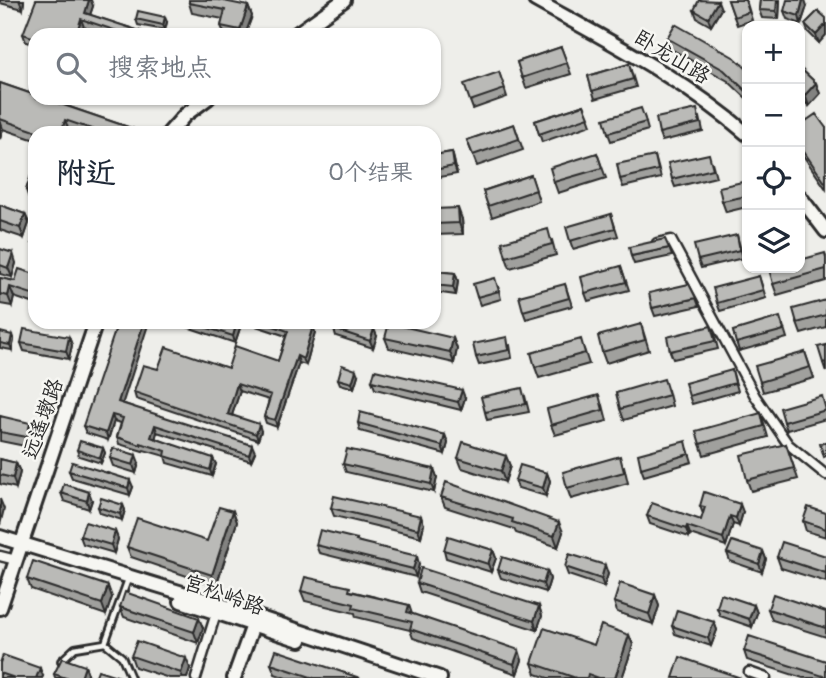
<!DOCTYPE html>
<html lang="zh">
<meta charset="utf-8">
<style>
:root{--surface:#fff;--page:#f6f6f7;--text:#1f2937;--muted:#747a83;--line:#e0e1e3}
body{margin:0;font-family:Pangolin,"LXGW WenKai TC",sans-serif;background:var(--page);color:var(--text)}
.controls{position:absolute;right:21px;top:21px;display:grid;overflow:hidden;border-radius:14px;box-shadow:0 2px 5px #0004}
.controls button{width:63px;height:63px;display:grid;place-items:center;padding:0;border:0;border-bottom:2px solid var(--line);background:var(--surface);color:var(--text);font:35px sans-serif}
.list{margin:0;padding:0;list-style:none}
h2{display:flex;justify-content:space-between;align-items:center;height:91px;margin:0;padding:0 28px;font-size:30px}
h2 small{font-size:23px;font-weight:400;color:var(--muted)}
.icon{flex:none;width:38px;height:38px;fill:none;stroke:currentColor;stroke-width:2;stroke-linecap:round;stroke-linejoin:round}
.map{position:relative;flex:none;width:826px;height:678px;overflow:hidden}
.search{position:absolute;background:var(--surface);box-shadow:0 2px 5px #0004;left:28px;top:28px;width:413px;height:77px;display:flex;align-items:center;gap:18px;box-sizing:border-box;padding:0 24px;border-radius:21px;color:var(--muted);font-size:26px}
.panel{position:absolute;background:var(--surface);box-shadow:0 2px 5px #0004;left:28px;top:126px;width:413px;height:203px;border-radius:21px}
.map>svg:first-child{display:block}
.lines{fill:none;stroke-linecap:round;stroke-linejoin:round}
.lane-casing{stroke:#2b2b2b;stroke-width:10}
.street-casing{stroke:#2b2b2b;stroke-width:13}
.secondary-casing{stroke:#2b2b2b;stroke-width:18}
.primary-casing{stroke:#2b2b2b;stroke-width:18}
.lane{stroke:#f6f6f2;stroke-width:4.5}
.street{stroke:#f6f6f2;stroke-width:8}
.secondary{stroke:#f6f6f2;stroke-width:12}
.primary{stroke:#f6f6f2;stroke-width:12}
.wall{fill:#a0a09d;stroke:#2b2b2b;stroke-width:2}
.shaded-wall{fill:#828280;stroke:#2b2b2b;stroke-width:2}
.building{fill:#babab7;stroke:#2b2b2b;stroke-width:2}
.labels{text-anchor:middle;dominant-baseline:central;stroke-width:5;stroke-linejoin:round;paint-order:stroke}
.street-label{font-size:21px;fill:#2b2b2b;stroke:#f6f6f2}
</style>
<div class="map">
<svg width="826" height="678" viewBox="0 0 826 678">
<rect width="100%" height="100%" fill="#eeeeea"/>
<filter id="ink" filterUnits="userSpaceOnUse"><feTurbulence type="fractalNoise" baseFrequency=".0143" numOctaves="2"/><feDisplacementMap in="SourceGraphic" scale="14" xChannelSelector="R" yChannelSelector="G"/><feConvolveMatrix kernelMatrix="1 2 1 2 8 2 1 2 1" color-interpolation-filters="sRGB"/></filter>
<g filter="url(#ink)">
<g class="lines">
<g class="lane-casing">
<path id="lane" d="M105 643 127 582
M61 661 75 648 105 643 122 657 131 678"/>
</g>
<g class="street-casing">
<path id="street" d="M657 243 671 240 755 396 788 444 826 475
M0 556 16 560
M749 672 766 678
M196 678 216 613"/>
</g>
<g class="secondary-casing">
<path id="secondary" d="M535 0C608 41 684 79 747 134
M295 35 344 0
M169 133 185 115 208 98
M800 197 826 231
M0 537 212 602 440 678
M181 601 300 640
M0 608 96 322"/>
</g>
<g class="primary-casing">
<path id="primary" d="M234 678 253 625"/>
</g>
<use href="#lane" class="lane"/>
<use href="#street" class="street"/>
<use href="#secondary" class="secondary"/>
<use href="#primary" class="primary"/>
</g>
<path class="wall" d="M0 0H24V2L23 9 0 3Z
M728 0H746L752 20 737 25Z
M760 0H780L779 19 762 18 759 10Z
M189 3 248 6 252 16 245 35H225L221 26 223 19 192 13Z
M93 6 90 15 146 33 147 35H109L84 27 81 35H35V45L26 42 23 34Z
M807 6 801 24 787 19 784 11Z
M721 9 711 26 697 18 694 10Z
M818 11 819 43 808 32 805 24Z
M136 19 167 22 165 30 138 25Z
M667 38 747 69V99L728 81 671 49Z
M561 47 571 74 526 88 517 62Z
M629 64 636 87 595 99 588 76Z
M800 68 816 83 820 94 809 106 800 98Z
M499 72 507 97 473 109 470 101Z
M0 83 134 129 136 133H76L69 130 68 133H35V140L3 129 0 139Z
M584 105 591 125 542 142 535 121Z
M644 116 648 130 611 141 608 133Z
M700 117 703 131 662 141 659 133Z
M514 124 523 150 477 166 467 140Z
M800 125 826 128V189L800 151Z
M452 152 454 160 457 174 434 178V155Z
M597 153 606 178 558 193 554 182Z
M655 156 661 178 623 187 620 179Z
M712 162 716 177 675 187 672 179Z
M35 164V202L30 201 26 190Z
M531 175 539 201 492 217 483 191Z
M747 181V207L726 212 722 201Z
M0 205 25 214 29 223 24 238 0 230Z
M434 209 462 219 463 234 434 235Z
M611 214 618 236 573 249 570 241Z
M737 235 743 258 701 268 698 260Z
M552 240 556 255 510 268 506 257Z
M669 248 672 256 634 264 631 256Z
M0 249 16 263 12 277 0 274Z
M826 257V281L777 295 773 284Z
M621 266 629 290 588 301 585 293Z
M434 271 455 273 458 281 456 295 434 292Z
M35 274V304L14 297 12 306 0 304V278L15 281Z
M759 276 766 298 720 311 717 303Z
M565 284 572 306 526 319 523 311Z
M498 286 501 299 480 305 477 297Z
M696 298 699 306 655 316 652 308Z
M826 300V327L801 334 797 323Z
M172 322H242L235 343Z
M244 322H302L315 332 306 365 299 363 277 427 266 423 264 417 269 400 240 391 232 415 261 431 258 440 136 399 134 392 158 369 228 368 278 361 286 336Z
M641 324 649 350 606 363 602 352Z
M783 325 787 338 739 351 733 331Z
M334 329 377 336 373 348 336 336Z
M0 332 14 340 12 350 0 348Z
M714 334 718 349 673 359 670 351Z
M69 337 72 345 69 359 24 351 21 343Z
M385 338H453L457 349 454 363 389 348Z
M510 345 512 358 479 365 476 357Z
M826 345V372L823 363Z
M584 349 589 364 539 378 535 367Z
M805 352 814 378 763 392 760 382Z
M732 370 738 391 692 404 689 396Z
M358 375 354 388 340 384 338 379Z
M372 381 465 398 461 410 375 389Z
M668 390 672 406 624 420 620 409Z
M525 396 529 412 487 420 485 412Z
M122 403 255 452 251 461 157 432 155 438 216 464 212 476 167 463 165 456 144 450 143 451 119 444 117 437 121 423 114 421 108 440 86 433 83 426Z
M603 405 607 421 555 435 551 425Z
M826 407V419L787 430 784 422Z
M761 413 768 437 704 455 700 444Z
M0 416 33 432 30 447 0 441Z
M358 423 445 435 448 443 445 454 360 431Z
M786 444 798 479 751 491 747 480Z
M103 448 105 453 101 463 79 456 77 450Z
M688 449 692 462 644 476 641 468Z
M506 456 510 466 505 482 462 468 458 458Z
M110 458 139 463 136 473 113 466Z
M0 459 16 463 20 472 16 488 0 484Z
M343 464 434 469 437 477 434 492 346 472Z
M624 466 628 483 571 499 567 488Z
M69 471 133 487 130 495 72 478Z
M547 473 550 481 546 496 518 488 515 480Z
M61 493 92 500 89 509 64 501Z
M441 497 563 532 558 547 516 533 514 529 445 507Z
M123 505 125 510 122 520 100 513 98 507Z
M700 506 743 512 739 526 733 524 726 546 690 534 689 537 650 524 647 516 701 520 703 514Z
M331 508 424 524 421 537 334 516Z
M233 511 237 522 216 586 131 557 127 547 207 541Z
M826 513V537L806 531 803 521Z
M115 531 118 539 114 553 83 544 80 536Z
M357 539V541L419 564 416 577 319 553 316 545Z
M444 550H493L496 558 491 572 446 558Z
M763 551 766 559 762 572 730 561 727 553Z
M826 556V582L781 568 777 557Z
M565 567 608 574 604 587 568 575Z
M498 570 547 571 550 579 546 592 501 578Z
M27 579 112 597 106 615 31 589Z
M417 583 539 606 542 616 537 630 420 592Z
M301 591H351L409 605 412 614 522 660 517 674 413 638 410 630 356 617 355 613 305 601Z
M655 595 659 606 653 624 617 612 614 602Z
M754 605 757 613 752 627 720 616 717 608Z
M120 607 203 628 198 643 124 617Z
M768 609 826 612V637L772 620Z
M714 622 717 630 711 646 675 634 672 626Z
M629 635 633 645 622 678H548L536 674 532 663Z
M744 651 826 661V678H803L747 660Z
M131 656 190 668 187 678H169L135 667Z
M0 663 43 676 42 678H0Z
M271 664 360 678H286L275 674Z
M85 666 88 674 87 678H55L54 674Z"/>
<path class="shaded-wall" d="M19 0H24L23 9Z
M89 0H91L93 6 88 21 85 13Z
M777 0H780L779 19 776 11Z
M803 0H805L807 6 801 24 799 16Z
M718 1 721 9 711 26 708 18Z
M248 6 252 16 245 35H242L240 30Z
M165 17 167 22 165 30 163 25Z
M81 19 84 27 81 35H76Z
M826 24V35L819 43 816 35Z
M816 83 820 94 809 106 805 95Z
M0 120 3 129 0 139Z
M65 120 69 130 68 133H61Z
M452 152 454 160 457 174 454 166Z
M458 208 462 219 463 234 459 223Z
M25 214 29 223 24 238 20 228Z
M13 253 16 263 12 277 8 268Z
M455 273 458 281 456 295 453 287Z
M10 287 14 297 12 306 8 296Z
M144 322H149L121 408 118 402Z
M237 322H242L235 343 233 336Z
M313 326 315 332 306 365 303 359Z
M374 329 377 336 373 348 370 341Z
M12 335 14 340 12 350 10 345Z
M69 337 72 345 69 359 66 351Z
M453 338 457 349 454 363 450 352Z
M297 356 299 363 277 427 275 420Z
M356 370 358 375 354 388 352 383Z
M237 384 240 391 230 421 228 414Z
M462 390 465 398 461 410 458 402Z
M112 415 114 421 108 440 106 433Z
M30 423 33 432 30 447 27 437Z
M259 424 261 431 258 440 256 434Z
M155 425 157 432 154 444 151 437Z
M445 435 448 443 445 454 442 446Z
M252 445 255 452 251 461 249 455Z
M103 448 105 453 101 463 100 458Z
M136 455 139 463 136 473 133 465Z
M506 456 510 466 505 482 501 471Z
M213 458 216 464 212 476 210 470Z
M16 463 20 472 16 488 13 478Z
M434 469 437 477 434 492 431 484Z
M547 473 550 481 546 496 543 488Z
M130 480 133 487 130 495 128 488Z
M89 492 92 500 89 509 87 501Z
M0 499 4 509 0 525Z
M740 504 743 512 739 526 736 518Z
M123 505 125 510 122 520 120 514Z
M233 511 237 522 216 586 212 575Z
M421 516 424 524 421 537 418 529Z
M730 516 733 524 726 546 723 538Z
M559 522 563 532 558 547 554 536Z
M687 526 690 534 689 537 686 529Z
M115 531 118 539 114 553 111 545Z
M493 550 496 558 491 572 488 564Z
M763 551 766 559 762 572 759 564Z
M417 556 419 564 416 577 413 569Z
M605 565 608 574 604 587 601 579Z
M547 571 550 579 546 592 543 584Z
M108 586 112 597 106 615 102 604Z
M655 595 659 606 653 624 649 614Z
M754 605 757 613 752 627 749 619Z
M539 606 542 616 537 630 534 621Z
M199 618 203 628 198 643 194 632Z
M714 622 717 630 711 646 708 638Z
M629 635 633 645 622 678H615Z
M519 650 522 660 517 674 514 664Z
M186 658 190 668 187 678H183L181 673Z
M85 666 88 674 87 678H81Z
M40 668 43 676 42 678H36Z"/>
<path class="building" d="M36 0H89L85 13 146 33V35H129L81 19 76 35H35V38L23 34Z
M189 0H219L248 6 240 30 221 26 225 10 189 3Z
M699 0 718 1 708 18 694 10Z
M728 0H745L749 12 734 17Z
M760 0H777L776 11 759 10Z
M787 0H803L799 16 784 11Z
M138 11 165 17 163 25 136 19Z
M818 11 826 18V24L816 35 805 24Z
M675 24 735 58 747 69V92L724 70 667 38Z
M561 47 567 63 522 78 517 62Z
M629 64 633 79 592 91 588 76Z
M800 68 816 83 805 95 800 91Z
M499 72 505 89 470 101 464 84Z
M0 83 35 95V98H43L134 129 133 133H103L65 120 61 133H41L0 119Z
M584 105 589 117 539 134 535 121Z
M641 108 646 122 608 133 604 119Z
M697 109 700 123 659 133 656 118Z
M816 114 826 128V184L800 146V125Z
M514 124 519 139 473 155 467 140Z
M452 152 454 166 434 170V155Z
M597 153 602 168 554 182 550 168Z
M709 154 713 169 672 179 668 163Z
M655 156 658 170 620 179 617 164Z
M35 164V193L26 190Z
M531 175 536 190 488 206 483 191Z
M747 181V196L722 201 719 187Z
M0 205 25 214 20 228 0 221Z
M458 208 459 223 434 224V209Z
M611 214 615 228 570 241 566 227Z
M548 229 552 244 506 257 502 242Z
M35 234V244L32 243Z
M737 235 740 250 698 260 694 245Z
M665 239 669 248 631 256 629 247Z
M0 249 13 253 8 268 0 265Z
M825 253 826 258V269L773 284 769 269 773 268H800V260Z
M621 266 626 282 585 293 581 277Z
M19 269 35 274V295L10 287 8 296 0 294V278L15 281Z
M434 271 455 273 453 287 434 285Z
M759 276 763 290 717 303 713 288Z
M495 278 499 291 477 297 473 284Z
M565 284 569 298 523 311 519 296Z
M689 284 696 298 652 308 649 293Z
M826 300V315L797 323 793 309Z
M780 317 784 330 736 343 733 331Z
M118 322H144L118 402 252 445 249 455 155 425 151 437 213 458 210 470 165 456 166 451 141 443V445L117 437 123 418 112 415 106 433 83 426Z
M189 322H237L233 336Z
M262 322H302L313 326 303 359 297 356 275 420 264 417 271 395 237 384 228 414 259 424 256 434 134 392 143 365 158 369 166 347 228 368 235 346 278 361 288 331Z
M336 322H355L374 329 370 341 334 329Z
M389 323 453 338 450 352 385 338Z
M641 324 645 340 602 352 598 336Z
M711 326 715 341 670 351 667 337Z
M24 329 69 337 66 351 21 343Z
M0 332 12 335 10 345 0 343Z
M507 337 509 350 476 357 473 344Z
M581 339 585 353 535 367 531 353Z
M826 345V362L823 363 818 347Z
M805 352 810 367 760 382 755 366Z
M342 365 356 370 352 383 338 379Z
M375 370 462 390 458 402 372 381Z
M732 370 735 383 689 396 685 383Z
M664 379 669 395 620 409 616 393Z
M522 388 526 404 485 412 481 397Z
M599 395 603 410 551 425 547 409Z
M822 396 826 410 784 422 780 408Z
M360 412 445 435 442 446 358 423Z
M761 413 764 426 700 444 696 431Z
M0 416 30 423 27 437 0 432Z
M80 441 103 448 100 458 77 450Z
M686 441 689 454 641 468 638 454Z
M463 442 506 456 501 471 458 458Z
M826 442V456L824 457 820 444Z
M786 444 794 468 747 480 741 455Z
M113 448 136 455 133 465 110 458Z
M347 449 434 469 431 484 343 464Z
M620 456 624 472 567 488 563 472Z
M0 459 16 463 13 478 0 475Z
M72 462 130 480 128 488 69 471Z
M520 465 547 473 543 488 515 480Z
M446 482 559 522 554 536 512 522 513 519 441 497Z
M64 484 89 492 87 501 61 493Z
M704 492 740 504 736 518 730 516 723 538 687 526 686 529 647 516 652 503 701 520 705 507 700 506Z
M334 496 421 516 418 529 331 508Z
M101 498 123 505 120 514 98 507Z
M219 507 233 511 212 575 127 547 137 518 207 541Z
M808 507 826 513V529L803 521Z
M85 522 115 531 111 545 80 536Z
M320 530 357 539 356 541 417 556 413 569 316 545Z
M448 536 493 550 488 564 444 550Z
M732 541 763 551 759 564 727 553Z
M782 542 826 556V573L777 557Z
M569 554 605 565 601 579 565 567Z
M502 557 547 571 543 584 498 570Z
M33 561 108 586 102 604 27 579Z
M421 568 539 606 534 621 417 583Z
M305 577 350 587 349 591 409 605 407 612 519 650 514 664 410 629 412 622 353 608 354 604 301 591Z
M620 583 655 595 649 614 614 602Z
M125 592 199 618 194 632 120 607Z
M721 594 754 605 749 619 717 608Z
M773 594 826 612V628L768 609Z
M677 610 714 622 708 638 672 626Z
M601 625 629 635 615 678H599L588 674 587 678H576L532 663 544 628 594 645Z
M749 636 826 661V677L744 651Z
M137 641 186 658 181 673 131 656Z
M276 650 360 678H314L271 664Z
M3 655 40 668 36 678H15L0 673V663Z
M680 657 741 678H673Z
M62 658 85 666 81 678H66L54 674Z
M98 670 123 678H95Z"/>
</g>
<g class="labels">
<g class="street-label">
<text transform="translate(672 57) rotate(31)">卧龙山路</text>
<text transform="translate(43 419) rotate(-71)">远遥墩路</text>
<text transform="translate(224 595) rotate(19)">宫松岭路</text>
</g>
</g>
</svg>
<div class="controls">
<button>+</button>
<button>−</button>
<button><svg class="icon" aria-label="locate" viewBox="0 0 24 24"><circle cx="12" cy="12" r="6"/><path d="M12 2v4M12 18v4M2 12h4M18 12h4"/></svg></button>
<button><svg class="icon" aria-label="layers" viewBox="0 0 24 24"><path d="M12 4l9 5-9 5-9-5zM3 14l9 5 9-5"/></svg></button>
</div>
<div class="search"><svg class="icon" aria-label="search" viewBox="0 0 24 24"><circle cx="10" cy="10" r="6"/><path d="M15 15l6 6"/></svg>搜索地点</div>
<section class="panel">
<h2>附近<small>0个结果</small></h2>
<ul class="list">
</ul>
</section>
</div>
